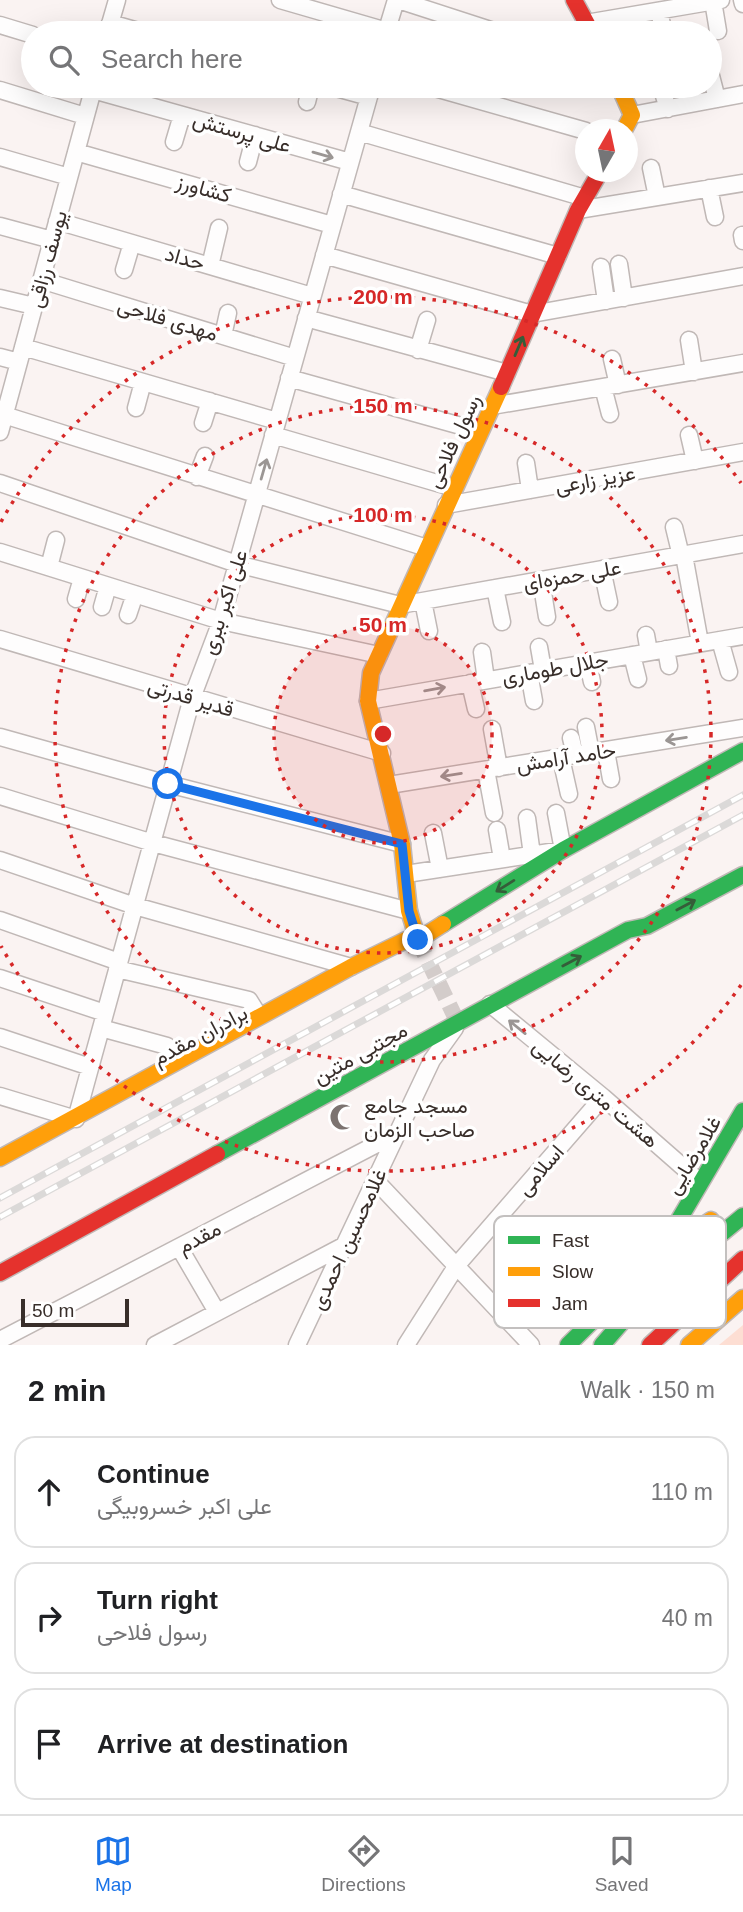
<!DOCTYPE html>
<meta charset="utf-8">
<style>
:root{--surface:#fff;--page:#f2f2f2;--text:#202124;--muted:#757577;--line:#e0e0e0;--accent:#1a73e8}
body{margin:0;font-family:Arial,Vazirmatn,sans-serif;background:var(--page);color:var(--text)}
.compass{position:absolute;left:575px;top:119px;width:63px;height:63px;border-radius:50%;background:var(--surface);box-shadow:0 7px 28px #0002;rotate:9deg}
.scale{position:absolute;left:21px;bottom:18px;width:108px;box-sizing:border-box;padding-left:7px;border:4px solid #382e2a;border-top:0;font-size:19px;line-height:24px;white-space:nowrap;color:#382e2a;-webkit-text-stroke:5px #fff;paint-order:stroke}
.stop{position:absolute;width:21px;height:21px;margin:-16px;border:5px solid #1a73e8;border-radius:50%;background:#fff}
.stop.end{background:#1a73e8;border-color:#fff;box-shadow:0 2px 7px #0008}
.list{margin:0;padding:0;list-style:none}
h2{display:flex;justify-content:space-between;align-items:center;height:91px;margin:0;padding:0 28px;font-size:30px}
h2 small{font-size:23px;font-weight:400;color:var(--muted)}
.list li{display:grid;grid-template-columns:46px 1fr auto;gap:21px;align-items:center;box-sizing:border-box;height:112px;margin:0 14px 14px;padding:0 14px;border:2px solid var(--line);border-radius:21px}
.list b{display:block;font-size:26px;white-space:nowrap}
.list p{margin:0;font-size:23px;white-space:nowrap;color:var(--muted)}
.list em{font-size:23px;font-style:normal;color:var(--muted)}
.icon{flex:none;width:38px;height:38px;fill:none;stroke:currentColor;stroke-width:2;stroke-linecap:round;stroke-linejoin:round}
.map{position:relative;flex:none;width:743px;height:1345px;overflow:hidden}
.search{position:absolute;background:var(--surface);box-shadow:0 7px 28px #0002;left:21px;right:21px;top:21px;height:77px;display:flex;align-items:center;gap:18px;box-sizing:border-box;padding:0 24px;border-radius:38px;color:var(--muted);font-size:26px}
.sheet{height:469px;background:var(--surface)}
nav{display:flex;justify-content:space-around;align-items:center;box-sizing:border-box;height:98px;border-top:2px solid var(--line);background:var(--surface);font-size:19px;color:var(--muted)}
nav a{display:grid;justify-items:center;gap:4px}
nav .on{color:var(--accent)}
.map>svg:first-child{display:block}
.green{fill:#fdded3}
.lines{fill:none;stroke-linecap:round;stroke-linejoin:round}
.street-tunnel{stroke:#d3ccca;stroke-width:16;stroke-dasharray:16 8;stroke-linecap:butt}
.street-casing{stroke:#c0b8b6;stroke-width:19}
.fast-casing{stroke:#c0b8b6;stroke-width:19}
.slow-casing{stroke:#c0b8b6;stroke-width:19}
.jam-casing{stroke:#c0b8b6;stroke-width:19}
.street{stroke:#fefdfd;stroke-width:16}
.fast{stroke:#30b455;stroke-width:16}
.slow{stroke:#ff9f0a;stroke-width:16}
.jam{stroke:#e5322d;stroke-width:16}
.rail-casing{stroke:#dbd9d8;stroke-width:7}
.rail{stroke:#fff;stroke-width:4.5;stroke-dasharray:13;stroke-linecap:butt}
.oneway{stroke:#9b9694}
.oneway2{stroke:#355d39}
.route{stroke:#1a73e8;stroke-width:9}
.ring{fill:none;stroke:#d62828;stroke-width:3.5;stroke-dasharray:3.5 7}
.labels{text-anchor:middle;dominant-baseline:central;stroke-width:7;stroke-linejoin:round;paint-order:stroke}
.street-label{font-size:21px;fill:#382e2a;stroke:#fff}
.poi-label{font-size:21px;fill:#382e2a;stroke:#fff;text-anchor:start}
.key{fill:#fff;stroke:#c3c0bf;stroke-width:2}
.key-label{font-size:19px;fill:#382e2a}
.centre{fill:#d62828;stroke:#fff;stroke-width:3.5}
.ring-label{font-size:21px;text-anchor:middle;font-weight:bold;fill:#d62828;stroke:#fff;stroke-width:7;stroke-linejoin:round;paint-order:stroke}
</style>
<div class="map">
<svg width="743" height="1345" viewBox="0 0 743 1345">
<rect width="100%" height="100%" fill="#faf3f2"/>
<path class="green" d="M743 1325V1345H719Z"/>
<g class="lines">
<path class="street-tunnel" d="M418 940 458 1023"/>
<g class="street-casing">
<path id="street" d="M280 0 387 31
M398 0 500 33
M742 0 743 4
M713 1 718 31
M659 11 664 33
M110 23 145 33
M586 23 721 0
M0 25 33 35
M108 31 117 0
M386 33 396 0
M710 72 717 99
M329 86 369 97
M428 86 586 131
M661 86 668 109
M0 90 85 116
M93 90 350 162
M307 102 311 86
M632 115 743 94
M359 132 585 198
M174 142 182 115
M76 152 332 225
M0 157 69 177
M248 162 255 135
M651 168 657 197
M709 188 715 217
M341 194 558 256
M578 210 743 183
M57 221 312 296
M0 226 52 240
M742 235 743 241
M324 255 532 314 743 276
M619 264 624 298
M210 266 219 228
M601 267 606 301
M124 270 132 243
M41 280 295 358
M0 298 34 306
M306 318 507 373
M223 336 228 313
M689 340 694 372
M23 347 277 421
M418 350 427 320
M0 357 19 362
M612 359 618 385
M289 378 479 431
M603 387 610 414
M492 406 743 363
M136 408 143 382
M4 415 427 548
M203 423 210 401
M0 432 94 86
M273 435 454 488
M689 435 695 461
M526 463 530 490
M197 477 205 456
M0 483 237 564 400 605 743 544
M446 505 743 452
M674 527 681 556
M0 552 221 621 379 655
M684 555 700 643
M49 567 56 540
M602 569 609 602
M541 580 547 617
M495 588 502 622
M76 599 82 578
M423 601 429 631
M102 607 108 586
M128 615 135 594
M646 635 649 652
M0 639 382 753
M720 640 729 672
M539 647 543 670
M666 649 669 666
M482 652 486 680
M632 655 638 679
M588 663 592 682
M529 673 534 701
M470 683 476 709
M368 701 743 636
M586 727 591 753
M492 729 499 768
M0 737 168 784 402 844
M571 738 575 755
M606 751 611 779
M561 758 569 794
M486 770 494 813
M389 785 743 728
M0 796 153 843 409 911
M527 818 532 855
M497 830 502 859
M433 833 440 869
M0 860 135 906 351 967
M406 874 563 850 556 813
M0 920 119 962
M117 969 249 1000 259 1016
M0 978 105 1013
M490 1004 603 1097 700 1182
M101 1028 167 1046 178 1060
M0 1037 90 1067
M0 1096 76 1119 192 698 221 621 372 86
M376 1181 531 1345
M179 1247 217 1312
M0 1340 398 1133
M155 1345 347 1244
M297 1345 432 1060 455 1028
M406 1345 457 1265 603 1097"/>
</g>
<g class="fast-casing">
<path id="fast" d="M443 924 563 850 743 751
M217 1154 628 930 647 926 743 875
M568 1345 657 1257 743 1111
M602 1345 642 1299 743 1216"/>
</g>
<g class="slow-casing">
<path id="slow" d="M619 86 632 115 624 130
M418 940 409 911 402 844 368 701 371 673 501 387
M0 1158 351 967 406 940H418L443 924
M657 1257 711 1220
M689 1345 743 1298"/>
</g>
<g class="jam-casing">
<path id="jam" d="M574 0 592 33
M501 387 578 210 600 172
M0 1273 217 1154
M650 1345 743 1259"/>
</g>
<use href="#street" class="street"/>
<use href="#fast" class="fast"/>
<use href="#slow" class="slow"/>
<use href="#jam" class="jam"/>
<g class="rail-casing">
<path id="rail" d="M0 1198 743 795
M0 1217 743 815"/>
</g>
<use href="#rail" class="rail"/>
</g>
<defs><path id="oneway-shaft" d="M-6 0H5M1.5-3L5.5 0L1.5 3" fill="none" stroke-width="1.6" stroke-linecap="round" stroke-linejoin="round" transform="scale(1.75)"/></defs>
<g class="oneway">
<use href="#oneway-shaft" transform="translate(323 155) rotate(16)"/>
<use href="#oneway-shaft" transform="translate(264 469) rotate(-74)"/>
<use href="#oneway-shaft" transform="translate(435 689) rotate(-10)"/>
<use href="#oneway-shaft" transform="translate(676 739) rotate(171)"/>
<use href="#oneway-shaft" transform="translate(451 775) rotate(171)"/>
<use href="#oneway-shaft" transform="translate(517 1027) rotate(-141)"/>
</g>
<g class="oneway2">
<use href="#oneway-shaft" transform="translate(519 346) rotate(-67)"/>
<use href="#oneway-shaft" transform="translate(505 886) rotate(148)"/>
<use href="#oneway-shaft" transform="translate(686 905) rotate(-28)"/>
<use href="#oneway-shaft" transform="translate(572 961) rotate(-28)"/>
</g>
<g class="lines">
<path class="route" d="M168 784 402 844 409 911 418 940"/>
</g>
<circle cx="383" cy="734" r="109" fill="#d62828" fill-opacity=".12"/>
<g class="ring">
<circle cx="383" cy="734" r="109"/>
<circle cx="383" cy="734" r="219"/>
<circle cx="383" cy="734" r="328"/>
<path d="M741 985A437 437 0 0 1 1 946M1 522A437 437 0 0 1 741 483"/>
</g>
<defs>
<g id="mosque-bare" transform="scale(2.1)"><path d="M3.5-4.9A6 6 0 1 0 3.5 4.9A5 5 0 1 1 3.5-4.9Z" fill="#7c7370" stroke="#fff" stroke-width="2.5" paint-order="stroke"/></g>
</defs>
<g fill-rule="evenodd">
<use href="#mosque-bare" x="343" y="1117"/>
</g>
<g class="labels">
<g class="street-label">
<text transform="translate(242 132) rotate(16)">علی پرستش</text>
<text transform="translate(204 188) rotate(16)">کشاورز</text>
<text transform="translate(185 258) rotate(16)">حداد</text>
<text transform="translate(47 259) rotate(-75)">یوسف رزاقی</text>
<text transform="translate(168 319) rotate(17)">مهدی فلاحی</text>
<text transform="translate(453 441) rotate(-65)">رسول فلاحی</text>
<text transform="translate(595 479) rotate(-10)">عزیز زارعی</text>
<text transform="translate(572 575) rotate(-10)">علی حمزه‌ای</text>
<text transform="translate(224 602) rotate(-72)">علی اکبر ببری</text>
<text transform="translate(555 668) rotate(-10)">جلال طوماری</text>
<text transform="translate(191 697) rotate(17)">قدیر قدرتی</text>
<text transform="translate(566 757) rotate(-9)">حامد آرامش</text>
<text transform="translate(200 1035) rotate(-28)">برادران مقدم</text>
<text transform="translate(360 1053) rotate(-29)">مجتبی متین</text>
<text transform="translate(596 1093) rotate(40)">هشت متری رضایی</text>
<text transform="translate(693 1155) rotate(-59)">غلامرضایی</text>
<text transform="translate(540 1170) rotate(-49)">اسلامی</text>
<text transform="translate(199 1237) rotate(-28)">مقدم</text>
<text transform="translate(348 1239) rotate(-65)">غلامحسین احمدی</text>
</g>
<g class="poi-label">
<text x="364" y="1105">مسجد جامع<tspan x="364" dy="24">صاحب الزمان</tspan></text>
</g>
</g>
<rect x="494" y="1216" width="232" height="112" rx="10" class="key"/>
<rect x="508" y="1236" width="32" height="8" fill="#30b455"/>
<rect x="508" y="1267" width="32" height="9" fill="#ff9f0a"/>
<rect x="508" y="1299" width="32" height="8" fill="#e5322d"/>
<g class="key-label">
<text x="552" y="1247">Fast</text>
<text x="552" y="1278">Slow</text>
<text x="552" y="1310">Jam</text>
</g>
<circle cx="383" cy="734" r="10" class="centre"/>
<g class="ring-label">
<text x="383" y="304">200 m</text>
<text x="383" y="413">150 m</text>
<text x="383" y="522">100 m</text>
<text x="383" y="632">50 m</text>
</g>
</svg>
<svg class="compass" viewBox="-18 -18 36 36"><path d="M0-13l5 13h-10z" fill="#e53935"/><path d="M0 13l5-13h-10z" fill="#757577"/></svg>
<div class="scale">50 m</div>
<div class="stop" style="left:168px;top:784px"></div>
<div class="stop end" style="left:418px;top:940px"></div>
<div class="search"><svg class="icon" aria-label="search" viewBox="0 0 24 24"><circle cx="10" cy="10" r="6"/><path d="M15 15l6 6"/></svg>Search here</div>
</div>
<section class="sheet">
<h2>2 min<small>Walk · 150 m</small></h2>
<ul class="list">
<li><svg class="icon" aria-label="ahead" viewBox="0 0 24 24"><path d="M12 20V5M6 11l6-6 6 6"/></svg><div><b>Continue</b><p>علی اکبر خسروبیگی</p></div><em>110 m</em></li>
<li><svg class="icon" aria-label="right" viewBox="0 0 24 24"><path d="M7 20v-9h11M14 6l5 5-5 5"/></svg><div><b>Turn right</b><p>رسول فلاحی</p></div><em>40 m</em></li>
<li><svg class="icon" aria-label="arrive" viewBox="0 0 24 24"><path d="M6 21V4h12l-3 4 3 4H6"/></svg><div><b>Arrive at destination</b></div></li>
</ul>
</section>
<nav>
<a class="on"><svg class="icon" aria-label="map" viewBox="0 0 24 24"><path d="M3 6l6-2 6 2 6-2v14l-6 2-6-2-6 2zM9 4v14M15 6v14"/></svg>Map</a>
<a><svg class="icon" aria-label="directions" viewBox="0 0 24 24"><path d="M12 3l9 9-9 9-9-9zM9 14v-3h6M13 9l2 2-2 2"/></svg>Directions</a>
<a><svg class="icon" aria-label="saved" viewBox="0 0 24 24"><path d="M7 4h10v16l-5-4-5 4z"/></svg>Saved</a>
</nav>
